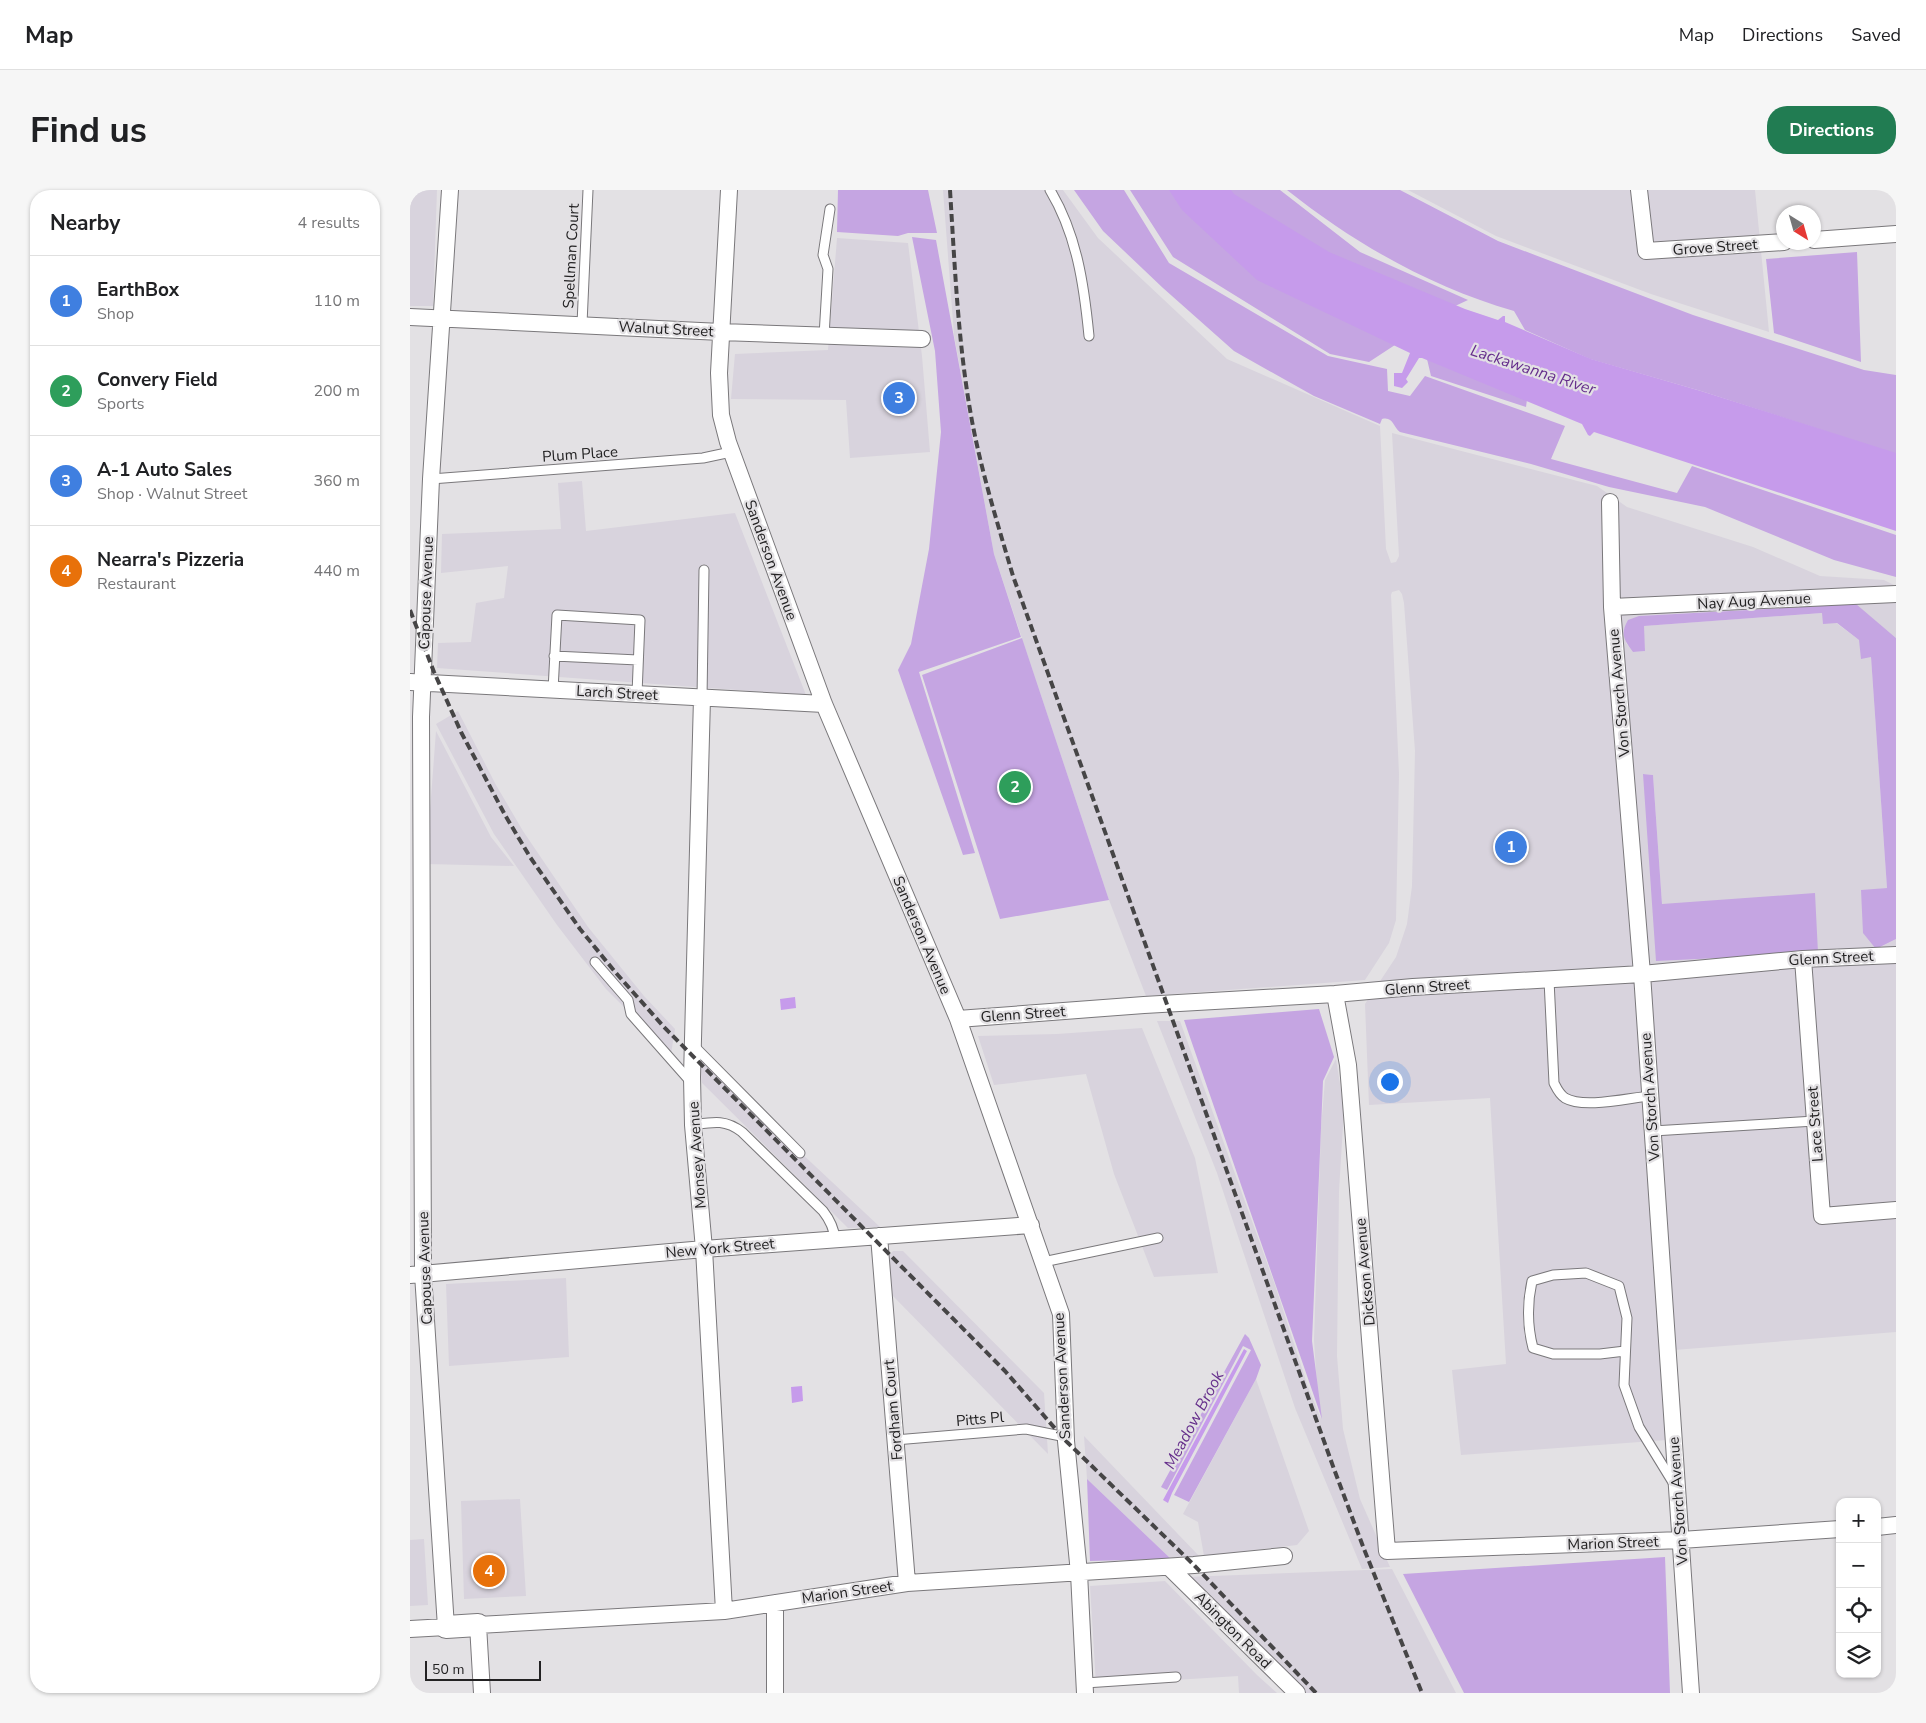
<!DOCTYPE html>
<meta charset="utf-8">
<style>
:root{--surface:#fff;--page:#f6f6f6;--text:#202124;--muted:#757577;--line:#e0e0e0;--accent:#217c52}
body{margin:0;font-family:"Nunito Sans",sans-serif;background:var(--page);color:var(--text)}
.controls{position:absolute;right:15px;bottom:15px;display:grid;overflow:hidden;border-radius:10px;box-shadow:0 1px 4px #0004}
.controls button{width:45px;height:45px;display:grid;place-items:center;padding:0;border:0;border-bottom:1px solid var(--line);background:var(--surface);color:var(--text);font:25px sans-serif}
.compass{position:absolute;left:1366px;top:15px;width:45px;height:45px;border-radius:50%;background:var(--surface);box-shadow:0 1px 4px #0004;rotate:143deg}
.scale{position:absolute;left:15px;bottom:12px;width:116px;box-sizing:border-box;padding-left:5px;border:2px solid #232223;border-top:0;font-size:14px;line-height:18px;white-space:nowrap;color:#232223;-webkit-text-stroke:4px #e3e1e4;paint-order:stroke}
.you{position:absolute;left:979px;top:891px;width:18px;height:18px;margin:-12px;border:4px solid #fff;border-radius:50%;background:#1a73e8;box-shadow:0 0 0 8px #1a73e833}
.badge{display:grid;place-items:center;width:32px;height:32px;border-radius:50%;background:var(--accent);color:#fff;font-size:16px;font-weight:700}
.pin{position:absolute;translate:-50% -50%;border:2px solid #fff;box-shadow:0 1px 5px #0006}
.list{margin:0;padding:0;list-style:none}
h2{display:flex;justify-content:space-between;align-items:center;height:65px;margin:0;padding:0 20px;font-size:21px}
h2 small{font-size:16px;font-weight:400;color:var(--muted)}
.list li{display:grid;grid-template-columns:32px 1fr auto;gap:15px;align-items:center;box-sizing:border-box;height:90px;padding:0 20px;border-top:1px solid var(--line)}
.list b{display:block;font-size:19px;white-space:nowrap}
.list p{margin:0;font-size:16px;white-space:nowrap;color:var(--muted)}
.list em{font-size:16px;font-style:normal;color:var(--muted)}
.icon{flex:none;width:28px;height:28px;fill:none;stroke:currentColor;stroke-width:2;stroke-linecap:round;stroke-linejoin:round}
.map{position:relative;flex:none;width:1486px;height:1503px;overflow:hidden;border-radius:20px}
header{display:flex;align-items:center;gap:30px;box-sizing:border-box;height:70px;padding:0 25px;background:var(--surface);border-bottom:1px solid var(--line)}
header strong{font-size:24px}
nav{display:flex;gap:28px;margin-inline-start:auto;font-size:18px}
.intro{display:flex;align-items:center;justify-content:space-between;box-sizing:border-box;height:120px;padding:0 30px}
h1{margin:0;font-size:35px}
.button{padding:12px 22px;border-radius:20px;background:var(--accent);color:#fff;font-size:18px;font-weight:700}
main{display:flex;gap:30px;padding:0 30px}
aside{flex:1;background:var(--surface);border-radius:20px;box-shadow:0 1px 4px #0004}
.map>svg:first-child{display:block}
.built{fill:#d8d3dd;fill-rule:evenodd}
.green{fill:#c5a5e2}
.water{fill:#c69beb}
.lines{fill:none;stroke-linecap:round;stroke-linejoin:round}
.lane-casing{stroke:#7a787b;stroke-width:11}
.street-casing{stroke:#7a787b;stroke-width:18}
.secondary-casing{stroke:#7a787b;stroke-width:24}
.lane{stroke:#fff;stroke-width:9}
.street{stroke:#fff;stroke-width:16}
.secondary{stroke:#fff;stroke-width:22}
.rail{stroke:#464546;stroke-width:4;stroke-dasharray:8 4;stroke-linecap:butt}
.labels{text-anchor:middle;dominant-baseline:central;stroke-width:4.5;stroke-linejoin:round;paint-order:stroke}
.street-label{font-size:15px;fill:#232223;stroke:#e3e1e4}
.water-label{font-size:16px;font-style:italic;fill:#662f8c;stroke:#e3e1e4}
</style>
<header>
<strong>Map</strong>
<nav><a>Map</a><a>Directions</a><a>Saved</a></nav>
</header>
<div class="intro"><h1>Find us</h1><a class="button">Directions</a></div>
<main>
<aside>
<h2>Nearby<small>4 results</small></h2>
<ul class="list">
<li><span class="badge" style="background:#3f7fe0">1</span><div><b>EarthBox</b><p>Shop</p></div><em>110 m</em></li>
<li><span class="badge" style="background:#2e9e5b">2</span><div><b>Convery Field</b><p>Sports</p></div><em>200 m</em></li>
<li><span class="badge" style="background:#3f7fe0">3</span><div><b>A-1 Auto Sales</b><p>Shop · Walnut Street</p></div><em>360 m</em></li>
<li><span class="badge" style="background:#e8710a">4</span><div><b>Nearra's Pizzeria</b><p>Restaurant</p></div><em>440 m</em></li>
</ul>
</aside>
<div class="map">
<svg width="1486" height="1503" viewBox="0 0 1486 1503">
<rect width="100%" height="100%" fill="#e3e1e4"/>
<path class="built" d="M0 0H27L23 116H0Z
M533 0H653L688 48 817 169 970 236 976 359 981 373 986 372 989 366 982 243 1187 296 1217 317 1343 357 1410 386 1474 390 1486 396V448L1445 414 1229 426 1216 453 1223 462 1235 461 1233 436 1413 423 1449 450 1461 467 1477 698 1451 701 1467 759 1486 749V1142L1252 1161 1257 1250 1051 1265 1042 1180 1096 1174 1080 908 959 915 955 814 986 767 997 734 1002 696 1005 561 994 413 992 404 989 400 982 402 981 405 989 584 986 730 979 753 955 790 736 806 699 710 584 364 544 145ZM1234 584 1243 585 1252 714 1247 771Z
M998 0H1345L1359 142 1241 104 1086 46Z
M427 48 498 53 512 166 520 262 440 268 436 210 321 209 325 164 418 160Z
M172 291 176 341 325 323 396 505 27 478 28 453 61 452 66 413 94 408 98 376 31 383 32 344 151 339 148 293Z
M48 521 86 595 113 641 178 737 234 806 265 839 261 864 196 799 147 735 84 644 26 534Z
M26 541 81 647 104 676 16 674Z
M747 831H770L865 1095 898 1197 911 1229 907 1196 904 1150 911 938 915 890 926 869 934 919 929 1001 927 1166 933 1239 950 1309 980 1377 952 1379 885 1218 807 983Z
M732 838 785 968 808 1083 744 1087 704 984 676 884 584 895 568 846 647 844Z
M289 867 470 1037 438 1038 292 893Z
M483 1061H493L634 1203 638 1264 482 1105 478 1067Z
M156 1088 159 1167 39 1176 36 1094Z
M846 1189 899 1341 887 1355 794 1366 788 1332 773 1324Z
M674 1246 790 1367 761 1369 677 1289Z
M110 1309 116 1406 54 1409 51 1311Z
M14 1349 18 1415 0 1416V1350Z
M982 1379 1046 1503H889L776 1387Z
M755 1391 847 1485 867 1503H829L828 1486 686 1495 680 1396Z"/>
<path class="green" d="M428 0H518L527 43H498L488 46 427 42Z
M664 0H714L759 73 918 166 977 179 978 201 1000 206 1015 186 1155 236 1141 269 1267 303 1282 276 1486 345V387L1424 370 1295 317 1199 297 1121 274 990 242C983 237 983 226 972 229L970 234 904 206 824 161 753 98 693 41Z
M720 0H870L950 62 1058 110 1043 117 959 172 920 164 763 67Z
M877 0H990L1088 51 1283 125 1454 180 1486 185V264L1291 201 1180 169 1115 140 1104 121C1021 97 945 54 877 0Z
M502 47 526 50 584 364 611 447 509 482 565 663 553 665 488 480 501 454 519 359 531 242 525 161Z
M1447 62 1451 172 1364 143 1356 69Z
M1017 169 1118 202 1116 217 1021 186Z
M1446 414 1486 448V749L1466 759 1453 743 1451 700 1477 698 1461 467 1451 469 1449 450 1427 433 1413 434 1412 423 1234 436 1235 461 1223 462C1214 450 1210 444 1218 430L1229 426Z
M612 448 699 710 590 729 512 485Z
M1233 584 1243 585 1252 714 1405 703 1408 763 1246 771Z
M909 819 924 867 913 891 902 1151 912 1229 774 830Z
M835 1144 839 1148 851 1175 846 1189 779 1312 764 1305 841 1160 833 1156 757 1300 751 1297Z
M677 1289 761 1369 680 1371Z
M1255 1367 1260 1503H1054L993 1384Z"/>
<path class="water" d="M759 0H821L824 4 919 62 1055 119 1088 130 1093 126H1095V132L1181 169 1291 201 1486 263V341L1184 242 1180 246 1178 245 1172 234 1012 168H1009L996 189 998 192 992 198 984 196V183H992L1000 163 847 90 772 20Z
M385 807 386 818 371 820 370 809Z
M834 1159 837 1161 762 1303 758 1313 753 1310Z
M392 1196 393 1211 382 1213 381 1197Z"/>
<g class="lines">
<g class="lane-casing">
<path id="lane" d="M640 0C667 45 674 95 679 146
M172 134 178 0
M414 146 418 79 413 65 420 19
M21 289 293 268 321 262
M144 466 228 470
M143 500 147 425 230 430 227 504
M292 508 294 380
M185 772 218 810 221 824 281 892
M1139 790 1144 893C1147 899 1149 904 1155 908 1174 919 1218 908 1240 906
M283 855 390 963
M283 935C303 932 315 929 332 942L413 1021C420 1030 424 1038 425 1049
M1243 941 1405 931
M633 1072 748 1048
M1215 1161 1190 1164H1143L1123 1158C1117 1135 1117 1114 1122 1091L1143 1085 1176 1083 1209 1096 1217 1128 1214 1195 1229 1237 1264 1294
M485 1250 616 1239 656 1247
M675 1493 766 1487"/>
</g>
<g class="street-casing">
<path id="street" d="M319 0 309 183 311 225 318 252 414 514 548 829 651 1124 656 1251 669 1383 675 1503
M1229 0 1236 61 1374 52
M1404 50 1486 44
M0 127 311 142 512 149
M1200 312 1202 417 1232 784 1281 1503
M1202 417 1486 404
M0 492 414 514
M292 508 282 887 283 935 294 1059 314 1421
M1393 769 1412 1026 1486 1020
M925 804 938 875 977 1361 1271 1350 1430 1339
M548 829 734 815 925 804 1003 797 1232 784 1393 769 1486 765
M469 1046 497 1393
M0 1085 294 1059 621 1035
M1467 1337 1486 1335
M759 1377 887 1503
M365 1413V1503
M0 1439 36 1437 13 1084 11 527 21 289 40 0
M72 1503 68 1435 314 1421 497 1393 784 1375 874 1366"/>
</g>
<g class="secondary-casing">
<path id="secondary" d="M36 1437 68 1435"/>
</g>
<use href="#lane" class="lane"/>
<use href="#street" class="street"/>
<use href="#secondary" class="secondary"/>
<path class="rail" d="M540 0C545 78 548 155 562 231 572 284 588 335 603 386L924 1279 954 1359 1012 1503
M0 420 24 482 51 542 95 625 120 667 170 739 206 783 254 837 595 1181 656 1251 784 1375 906 1503"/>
</g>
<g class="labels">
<g class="street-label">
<text transform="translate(1305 57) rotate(-4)">Grove Street</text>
<text transform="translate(161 66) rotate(-87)">Spellman Court</text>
<text transform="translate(256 139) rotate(3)">Walnut Street</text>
<text transform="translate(170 264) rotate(-4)">Plum Place</text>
<text transform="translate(361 370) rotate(70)">Sanderson Avenue</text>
<text transform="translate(16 403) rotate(-88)">Capouse Avenue</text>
<text transform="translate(1344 411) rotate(-3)">Nay Aug Avenue</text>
<text transform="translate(207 503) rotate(3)">Larch Street</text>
<text transform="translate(1209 503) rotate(-95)">Von Storch Avenue</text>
<text transform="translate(512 745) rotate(67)">Sanderson Avenue</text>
<text transform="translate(1421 768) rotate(-3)">Glenn Street</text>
<text transform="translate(1017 797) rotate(-4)">Glenn Street</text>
<text transform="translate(613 824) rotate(-4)">Glenn Street</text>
<text transform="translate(1240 907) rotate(-94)">Von Storch Avenue</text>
<text transform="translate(1405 934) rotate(-94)">Lace Street</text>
<text transform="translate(287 965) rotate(-94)">Monsey Avenue</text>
<text transform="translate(310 1058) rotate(-5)">New York Street</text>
<text transform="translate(15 1078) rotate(-92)">Capouse Avenue</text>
<text transform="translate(955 1082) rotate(-95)">Dickson Avenue</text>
<text transform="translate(652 1186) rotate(-93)">Sanderson Avenue</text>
<text transform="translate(483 1220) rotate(-95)">Fordham Court</text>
<text transform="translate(570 1229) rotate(-5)">Pitts Pl</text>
<text transform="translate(1268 1311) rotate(-94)">Von Storch Avenue</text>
<text transform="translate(1203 1353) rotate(-2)">Marion Street</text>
<text transform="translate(437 1402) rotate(-8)">Marion Street</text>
<text transform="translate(823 1440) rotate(45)">Abington Road</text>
</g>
<g class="water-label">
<text transform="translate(1123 180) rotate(18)">Lackawanna River</text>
<text transform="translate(784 1230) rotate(-62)">Meadow Brook</text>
</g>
</g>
</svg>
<div class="controls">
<button>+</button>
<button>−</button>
<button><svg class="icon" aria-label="locate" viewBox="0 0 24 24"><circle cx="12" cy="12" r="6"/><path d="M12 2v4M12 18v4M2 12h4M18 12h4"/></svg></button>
<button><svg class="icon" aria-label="layers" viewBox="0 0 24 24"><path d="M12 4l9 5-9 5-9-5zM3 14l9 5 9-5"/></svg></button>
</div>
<svg class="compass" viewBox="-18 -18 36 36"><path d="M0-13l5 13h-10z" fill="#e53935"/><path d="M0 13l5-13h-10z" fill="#757577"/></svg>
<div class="scale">50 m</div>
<div class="you"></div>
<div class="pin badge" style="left:1101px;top:657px;background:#3f7fe0">1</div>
<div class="pin badge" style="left:605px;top:597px;background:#2e9e5b">2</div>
<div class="pin badge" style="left:489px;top:208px;background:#3f7fe0">3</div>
<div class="pin badge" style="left:79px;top:1381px;background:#e8710a">4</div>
</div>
</main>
